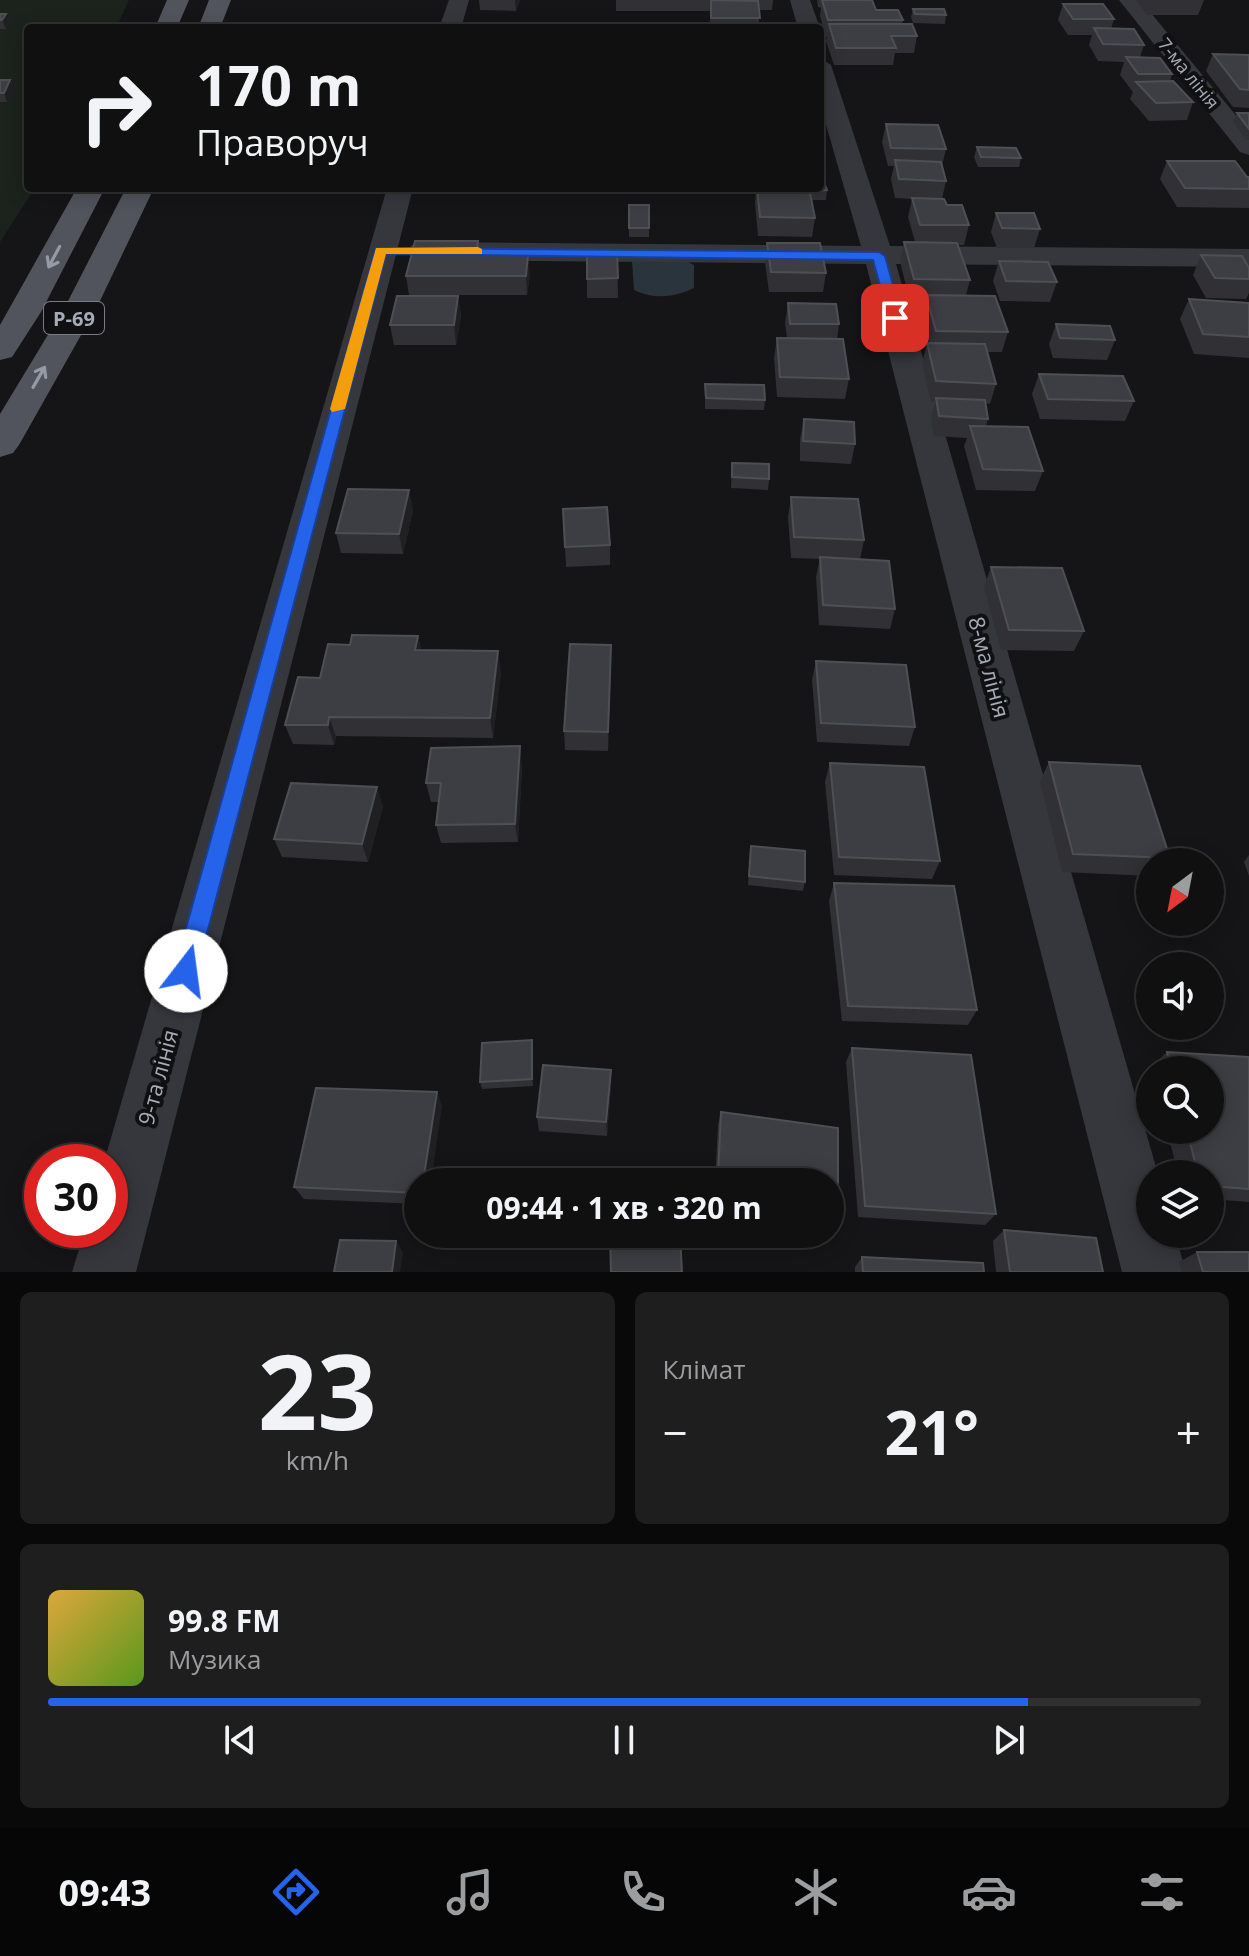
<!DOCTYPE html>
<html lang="uk">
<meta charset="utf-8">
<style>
:root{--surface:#101011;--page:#1e1e1f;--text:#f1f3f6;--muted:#9c9d9f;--line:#303031;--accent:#2563eb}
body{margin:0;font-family:"Open Sans",sans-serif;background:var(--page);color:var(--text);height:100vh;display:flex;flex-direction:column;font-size:30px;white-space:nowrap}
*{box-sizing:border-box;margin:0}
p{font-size:26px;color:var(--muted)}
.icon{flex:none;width:44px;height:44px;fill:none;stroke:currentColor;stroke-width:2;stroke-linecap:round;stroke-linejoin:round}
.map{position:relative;height:1272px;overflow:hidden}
.panel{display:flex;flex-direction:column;gap:20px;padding:20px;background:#090909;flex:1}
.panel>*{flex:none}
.banner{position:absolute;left:24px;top:24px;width:800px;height:168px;border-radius:8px;box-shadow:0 4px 20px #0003,0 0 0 2px var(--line);background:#101011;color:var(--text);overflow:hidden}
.needle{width:52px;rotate:212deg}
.fabs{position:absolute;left:1136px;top:848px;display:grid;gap:16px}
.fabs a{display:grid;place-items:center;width:88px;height:88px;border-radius:50%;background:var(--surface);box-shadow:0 4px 20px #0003,0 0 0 2px var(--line);font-size:40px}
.speed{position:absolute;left:24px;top:1144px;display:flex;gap:16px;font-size:40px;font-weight:700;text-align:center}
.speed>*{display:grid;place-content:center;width:104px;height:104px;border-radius:50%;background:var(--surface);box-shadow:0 4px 20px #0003,0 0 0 2px var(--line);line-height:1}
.speed .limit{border:12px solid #d22;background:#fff;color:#111}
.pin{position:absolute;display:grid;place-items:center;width:68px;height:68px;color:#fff;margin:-34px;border-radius:16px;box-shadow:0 4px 12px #0006}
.me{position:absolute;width:88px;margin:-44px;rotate:15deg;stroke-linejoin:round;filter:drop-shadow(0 0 6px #0008)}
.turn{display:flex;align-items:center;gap:28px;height:168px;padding:0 40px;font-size:36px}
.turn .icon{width:104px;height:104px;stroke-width:2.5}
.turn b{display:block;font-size:56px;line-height:68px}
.big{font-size:60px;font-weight:700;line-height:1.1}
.panel .tile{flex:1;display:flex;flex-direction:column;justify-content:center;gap:12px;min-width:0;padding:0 28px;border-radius:12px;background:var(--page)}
.panel .dial{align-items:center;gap:0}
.dial b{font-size:104px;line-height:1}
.song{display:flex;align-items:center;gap:24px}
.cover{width:96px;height:96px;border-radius:12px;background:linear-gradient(135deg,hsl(40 70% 55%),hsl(90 70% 35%))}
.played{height:8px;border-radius:4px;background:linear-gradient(90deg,var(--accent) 85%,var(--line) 85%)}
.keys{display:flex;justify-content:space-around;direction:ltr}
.heat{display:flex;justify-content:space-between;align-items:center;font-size:44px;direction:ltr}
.panel .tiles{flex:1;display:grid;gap:20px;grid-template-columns:1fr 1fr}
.tile:last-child{grid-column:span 2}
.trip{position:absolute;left:404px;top:1168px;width:440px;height:80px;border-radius:40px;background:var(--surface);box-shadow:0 4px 20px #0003,0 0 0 2px var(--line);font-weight:700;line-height:80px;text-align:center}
.menu{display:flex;height:128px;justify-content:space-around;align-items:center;background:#060607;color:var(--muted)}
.menu .icon{width:56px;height:56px}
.menu .selected{color:var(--accent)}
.menu b{font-size:36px;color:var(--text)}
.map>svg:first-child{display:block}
</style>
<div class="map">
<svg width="1249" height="1272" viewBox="0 0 1249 1272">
<rect width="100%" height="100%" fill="#151517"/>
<polygon fill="#1b231c" points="0,0 129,0 116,28 28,28 28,188 35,188 0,242"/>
<path fill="#2a343c" d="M632,261L688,262L694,265V288C676,297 653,300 634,290Z"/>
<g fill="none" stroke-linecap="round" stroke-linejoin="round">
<g fill="#36373d" fill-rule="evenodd">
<polygon points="449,0 469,0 461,28 439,28"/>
<polygon points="790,0 810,0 820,28 798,28"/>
<polygon points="1119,0 1140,0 1249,131 1249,155 1240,152"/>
<polygon points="820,58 831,65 890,246 1249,249 1249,267 896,264 1158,1174 1150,1174 1150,1234 1175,1234 1186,1272 1122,1272 866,264 422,260 412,257 407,251 412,245 422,242 861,246 820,104"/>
<polygon points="387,188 413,188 136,1272 72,1272 85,1230 110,1230 110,1162 104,1162"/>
</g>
<g fill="#51545c" fill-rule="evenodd">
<polygon points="167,0 189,0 177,28 155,28"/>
<polygon points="209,0 231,0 220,28 198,28"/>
<polygon points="77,188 105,188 41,312 12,357 0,360 0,325"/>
<polygon points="126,188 154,188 98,305 19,445 13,453 0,457 0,414 66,305"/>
</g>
</g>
<g fill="#313135">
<polygon points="479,0 520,0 516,11 480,10"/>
<polygon points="616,0 773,0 772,10 759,10 759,28 710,28 710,11 616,11"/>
<polygon points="817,0 872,0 876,10 903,20 902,24 917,36 914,53 895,53 893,65 834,65 826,41 827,37 826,37 820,16 821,8 818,7"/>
<polygon points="1136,0 1204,0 1198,15 1147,15"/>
<polygon points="1063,4 1114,19 1111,29 1144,45 1140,57 1172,74 1170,81 1193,102 1187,120 1149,121 1130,99 1133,92 1120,75 1124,62 1098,61 1089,45 1092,35 1068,35 1058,20"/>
<polygon points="913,9 946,15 945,24 913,23 911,17"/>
<polygon points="0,14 9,22 6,29 0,29"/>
<polygon points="1213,54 1249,55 1249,108 1233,107 1206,71"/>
<polygon points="0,80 10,80 14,89 7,102 0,102"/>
<polygon points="1237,113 1249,113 1249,140 1246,140 1233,122"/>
<polygon points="886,124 946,149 942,166 946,181 942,199 947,205 969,225 964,245 958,245 970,280 966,295 1008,332 1002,352 987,352 996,384 990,404 985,403 988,419 986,426 1043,471 1035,491 976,490 964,446 967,438 934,436 931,418 935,402 931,402 922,363 927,343 929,343 921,314 925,299 909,299 900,261 904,242 915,242 908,217 912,199 895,198 891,179 894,166 888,166 882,142"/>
<polygon points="977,147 1021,158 1019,167 978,167 974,157"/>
<polygon points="1167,161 1249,177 1249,208 1177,207 1160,179"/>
<polygon points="560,188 615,188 615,191 561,191"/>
<polygon points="756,188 820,188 827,190 826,200 812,200 815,218 812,237 758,236 755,203"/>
<rect x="629" y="205" width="20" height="32"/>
<polygon points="996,213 1040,229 1034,248 997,248 991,232"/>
<polygon points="767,243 826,273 823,292 769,292 765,262"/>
<polygon points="617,251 618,298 587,298 587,279"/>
<polygon points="480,255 530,274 527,295 409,295 406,276"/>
<polygon points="1201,255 1249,268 1249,293 1246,299 1206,298 1193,275"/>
<polygon points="999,261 1057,282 1050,302 1000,301 993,281"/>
<polygon points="458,296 461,316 456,345 394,345 390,325"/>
<polygon points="1189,299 1249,303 1249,358 1194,354 1180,319"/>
<polygon points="788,303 839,324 837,339 849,379 845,399 777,397 774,358 777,338 787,338 785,323"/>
<polygon points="1056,324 1115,340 1107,360 1053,358 1049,344"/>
<polygon points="1039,374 1134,401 1125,421 1040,419 1032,394"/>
<polygon points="705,384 765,400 764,410 705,409"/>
<polygon points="804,419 855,444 851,464 800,461 800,439"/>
<polygon points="732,463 769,479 768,490 731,488"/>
<polygon points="791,497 864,540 860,559 895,609 890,629 819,625 816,577 820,559 791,558 788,517"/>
<polygon points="563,509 610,545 610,565 566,567"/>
<polygon points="413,510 403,554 341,553 336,533"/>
<polygon points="991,567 1084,631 1074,651 1001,650 984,587"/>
<polygon points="418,636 421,650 501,671 493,738 336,736 334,745 293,744 285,725 320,678 350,645"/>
<polygon points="816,661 915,727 909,746 817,742 812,680"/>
<polygon points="611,664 608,751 565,750 564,731"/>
<polygon points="1049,762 1170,858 1167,862 1150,862 1150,876 1062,872 1040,781"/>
<polygon points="830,763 940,861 932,879 834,875 825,782"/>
<polygon points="522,766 518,842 441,843 436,825 439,802 431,802 426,783"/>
<polygon points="383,806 368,862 282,857 274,839"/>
<polygon points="751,846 805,882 803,891 748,885"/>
<polygon points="1249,855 1249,876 1244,862"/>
<polygon points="834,883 977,1010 968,1025 842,1021 829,901"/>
<polygon points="532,1040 533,1047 533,1086 482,1089 480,1082"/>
<polygon points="852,1048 996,1214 985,1225 858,1217 846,1062"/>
<polygon points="1167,1052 1249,1057 1249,1202 1210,1199 1210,1174 1178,1174 1167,1130 1210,1130 1210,1070 1152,1070 1152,1066"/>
<polygon points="611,1084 607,1136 539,1131 537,1117"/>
<polygon points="442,1106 418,1182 418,1204 304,1199 294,1187"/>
<polygon points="721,1112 838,1128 838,1192 831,1204 830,1203 830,1182 715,1182 718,1125"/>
<polygon points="1004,1230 1103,1272 996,1272 993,1241"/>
<polygon points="1197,1252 1249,1272 1182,1272 1179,1262"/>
<polygon points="862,1257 984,1272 855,1272 855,1267"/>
</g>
<g fill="#202023">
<polygon points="515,0 520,0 516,11"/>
<polygon points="6,14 9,22 6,29 2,20"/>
<polygon points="10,80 14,89 7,102 4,93"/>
<polygon points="528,255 530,274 527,295 526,276"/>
<polygon points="458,296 461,316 456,345 454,325"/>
<polygon points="409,490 413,510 403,554 399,534"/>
<polygon points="418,636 422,655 415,650"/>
<polygon points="611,645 611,664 608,751 608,732"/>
<polygon points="498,651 501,671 493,738 490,718"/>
<polygon points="329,717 336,736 334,745 328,725"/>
<polygon points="520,746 522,766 518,842 515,824"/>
<polygon points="377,787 383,806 368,862 362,844"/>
<polygon points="532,1040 533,1047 533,1086 532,1079"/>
<polygon points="611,1070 611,1084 607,1136 606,1122"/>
<polygon points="437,1092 442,1106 431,1182 423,1182"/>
<polygon points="396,1241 403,1252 400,1272 392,1272"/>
</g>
<g fill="#3d3e43" stroke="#4e4f55" stroke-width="2">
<polygon points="711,0 758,1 760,18 711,18"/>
<polygon points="822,0 872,0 876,10 898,10 903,20 828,20"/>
<polygon points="1063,4 1103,4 1114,19 1073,19"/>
<polygon points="913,9 944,9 946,15 915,14"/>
<polygon points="0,14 6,14 2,20 0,20"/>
<polygon points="829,24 912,24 917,36 891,36 896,48 836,48"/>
<polygon points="1094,28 1134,29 1144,45 1103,44"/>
<polygon points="1213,54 1249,55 1249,90 1240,89"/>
<polygon points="1126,57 1160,58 1172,74 1138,74"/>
<polygon points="0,80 10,80 4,93 0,93"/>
<polygon points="1173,81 1193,102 1156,103 1136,82"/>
<polygon points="1237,113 1249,113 1249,129"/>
<polygon points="886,124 938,125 946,149 891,148"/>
<polygon points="977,147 1016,148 1021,158 981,157"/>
<polygon points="895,160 941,162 946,181 899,179"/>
<polygon points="1167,161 1235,161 1247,177 1249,177 1249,189 1185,188"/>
<polygon points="820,180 823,180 827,190 810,191 809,188 820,188"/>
<polygon points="757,188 809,188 815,218 760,217"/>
<polygon points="912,198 944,199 947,205 962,205 969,225 920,225"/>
<rect x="629" y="205" width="20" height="23"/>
<polygon points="996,213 1034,213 1040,229 1002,228"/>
<polygon points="415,241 478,241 476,255 528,255 526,276 406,276"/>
<polygon points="904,242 957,243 970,280 914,279"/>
<polygon points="767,243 820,243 826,273 771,272"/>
<polygon points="587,251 617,251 618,278 587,279"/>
<polygon points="1201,255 1242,256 1249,268 1249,279 1215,278"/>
<polygon points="999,261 1048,262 1057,282 1006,281"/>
<polygon points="926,295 995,296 1008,332 936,331"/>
<polygon points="397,296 458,296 454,325 390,325"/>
<polygon points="1189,299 1249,303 1249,337 1203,334"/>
<polygon points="788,303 836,304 839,324 790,324"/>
<polygon points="1056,324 1110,326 1115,340 1060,338"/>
<polygon points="777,338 843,339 849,379 780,377"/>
<polygon points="927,343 985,344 996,384 936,381"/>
<polygon points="1039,374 1123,376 1134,401 1048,399"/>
<polygon points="705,384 764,385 765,400 706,398"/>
<polygon points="936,398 985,400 988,419 939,416"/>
<polygon points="804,419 854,422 855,444 803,441"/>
<polygon points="970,426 1028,427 1043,471 983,469"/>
<polygon points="732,463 769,464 769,479 732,477"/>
<polygon points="348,489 409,490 399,534 336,533"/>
<polygon points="791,497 858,499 864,540 794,537"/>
<polygon points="607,507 610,545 565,547 563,509"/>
<polygon points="820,557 889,561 895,609 823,605"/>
<polygon points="991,567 1062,568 1084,631 1009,630"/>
<polygon points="352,635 418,636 415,650 498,651 490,718 329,717 328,725 285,725 298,677 320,678 328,644 350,645"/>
<polygon points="570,644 611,645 608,732 564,731"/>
<polygon points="816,661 906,665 915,727 821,723"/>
<polygon points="520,746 515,824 436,825 441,783 426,783 431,748"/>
<polygon points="1049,762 1140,766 1170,858 1073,854"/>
<polygon points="830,763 924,767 940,861 839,857"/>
<polygon points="291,783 377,787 362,844 274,839"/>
<polygon points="751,846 805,851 805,882 749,876"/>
<polygon points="834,883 954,886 977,1010 848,1006"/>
<polygon points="532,1040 532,1079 480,1082 482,1043"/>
<polygon points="852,1048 971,1055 996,1214 865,1206"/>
<polygon points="1167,1052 1249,1057 1249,1189 1210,1186 1210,1174 1198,1174 1187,1130 1210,1130 1210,1070 1171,1070"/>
<polygon points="543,1065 611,1070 606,1122 537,1117"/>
<polygon points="316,1088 437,1092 423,1182 418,1182 418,1193 294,1187"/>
<polygon points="721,1112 838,1128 838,1192 830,1191 830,1182 767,1182 718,1175"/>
<polygon points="1004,1230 1096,1238 1103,1272 1010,1272"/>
<polygon points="610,1234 680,1234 682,1272 611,1272"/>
<polygon points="340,1240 396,1241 392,1272 334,1272"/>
<polygon points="1197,1252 1249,1252 1249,1272 1203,1272"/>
<polygon points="862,1257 983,1263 984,1272 863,1272"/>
</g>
<defs><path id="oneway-shaft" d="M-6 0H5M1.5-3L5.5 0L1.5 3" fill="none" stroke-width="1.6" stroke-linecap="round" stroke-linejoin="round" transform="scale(2)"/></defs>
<g stroke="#959aa6">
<use href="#oneway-shaft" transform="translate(54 257) rotate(118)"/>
<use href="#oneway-shaft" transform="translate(39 377) rotate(-60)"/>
</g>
<polygon fill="#2563eb" stroke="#184099" stroke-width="2" points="376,248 879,252 885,256 902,318 895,322 889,318 873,260 386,254 197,971 194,979 186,982 177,979 174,971"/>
<polygon fill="#f59e0b" points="478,247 482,249 482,254 386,254 345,409 332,412 330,409 376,248"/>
<g text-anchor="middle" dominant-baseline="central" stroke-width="8" stroke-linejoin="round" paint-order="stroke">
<g font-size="18" fill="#a6abb8" stroke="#101012">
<text transform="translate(1189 73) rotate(51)">7-ма лінія</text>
</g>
<rect fill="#101012" stroke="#797c86" stroke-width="2" x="44" y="302" width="60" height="32" rx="6"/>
<g font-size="20" font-weight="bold" fill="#a6abb8">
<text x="74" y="318">Р-69</text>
</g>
<g font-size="22" fill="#a6abb8" stroke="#101012">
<text transform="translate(990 667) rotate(75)">8-ма лінія</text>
<text transform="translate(157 1077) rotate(-75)">9-та лінія</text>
</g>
</g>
</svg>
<div class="fabs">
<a><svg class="needle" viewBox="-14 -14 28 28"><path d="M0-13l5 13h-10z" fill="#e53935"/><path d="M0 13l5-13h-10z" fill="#9c9d9f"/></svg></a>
<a><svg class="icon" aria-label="sound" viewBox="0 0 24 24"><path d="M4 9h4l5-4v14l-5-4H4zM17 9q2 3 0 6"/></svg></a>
<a><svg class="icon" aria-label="search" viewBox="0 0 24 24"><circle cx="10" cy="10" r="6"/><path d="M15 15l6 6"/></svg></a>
<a><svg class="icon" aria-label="layers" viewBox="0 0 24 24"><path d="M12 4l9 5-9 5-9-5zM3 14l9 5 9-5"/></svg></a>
</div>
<div class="speed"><div class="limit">30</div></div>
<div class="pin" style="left:895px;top:318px;background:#d93025"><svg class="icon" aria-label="arrive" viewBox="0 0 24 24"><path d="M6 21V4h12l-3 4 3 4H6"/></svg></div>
<svg class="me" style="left:186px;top:971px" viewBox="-20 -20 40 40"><circle r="19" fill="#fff"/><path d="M0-13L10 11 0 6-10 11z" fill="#2563eb"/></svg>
<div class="trip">09:44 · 1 хв · 320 m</div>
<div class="banner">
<div class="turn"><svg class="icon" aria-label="right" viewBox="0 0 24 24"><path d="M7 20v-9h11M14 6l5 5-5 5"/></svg><div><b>170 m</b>Праворуч</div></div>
</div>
</div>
<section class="panel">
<div class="tiles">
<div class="tile dial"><b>23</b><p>km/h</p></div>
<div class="tile"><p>Клімат</p>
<div class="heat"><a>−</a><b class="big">21°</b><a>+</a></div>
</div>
<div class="tile">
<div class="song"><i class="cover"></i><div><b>99.8 FM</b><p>Музика</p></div></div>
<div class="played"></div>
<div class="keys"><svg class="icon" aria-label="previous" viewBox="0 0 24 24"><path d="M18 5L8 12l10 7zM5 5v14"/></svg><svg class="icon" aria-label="pause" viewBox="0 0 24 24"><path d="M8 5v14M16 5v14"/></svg><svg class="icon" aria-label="next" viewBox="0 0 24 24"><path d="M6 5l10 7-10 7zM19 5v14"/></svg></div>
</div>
</div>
</section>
<nav class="menu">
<b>09:43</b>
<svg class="icon selected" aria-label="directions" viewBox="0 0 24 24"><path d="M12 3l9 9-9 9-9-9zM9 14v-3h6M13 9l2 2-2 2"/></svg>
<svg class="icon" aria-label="music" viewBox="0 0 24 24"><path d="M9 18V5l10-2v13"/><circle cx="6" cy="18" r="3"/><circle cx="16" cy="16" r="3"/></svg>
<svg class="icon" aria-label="phone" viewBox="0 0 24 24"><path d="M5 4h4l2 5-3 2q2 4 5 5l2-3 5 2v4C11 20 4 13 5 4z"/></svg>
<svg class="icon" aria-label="climate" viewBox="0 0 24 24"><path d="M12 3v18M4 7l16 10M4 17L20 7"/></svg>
<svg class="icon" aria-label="car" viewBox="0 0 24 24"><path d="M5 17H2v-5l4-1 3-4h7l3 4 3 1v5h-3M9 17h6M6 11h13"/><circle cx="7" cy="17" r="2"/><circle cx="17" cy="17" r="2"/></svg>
<svg class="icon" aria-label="filters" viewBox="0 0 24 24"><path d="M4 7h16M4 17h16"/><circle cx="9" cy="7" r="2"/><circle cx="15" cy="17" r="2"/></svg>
</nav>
